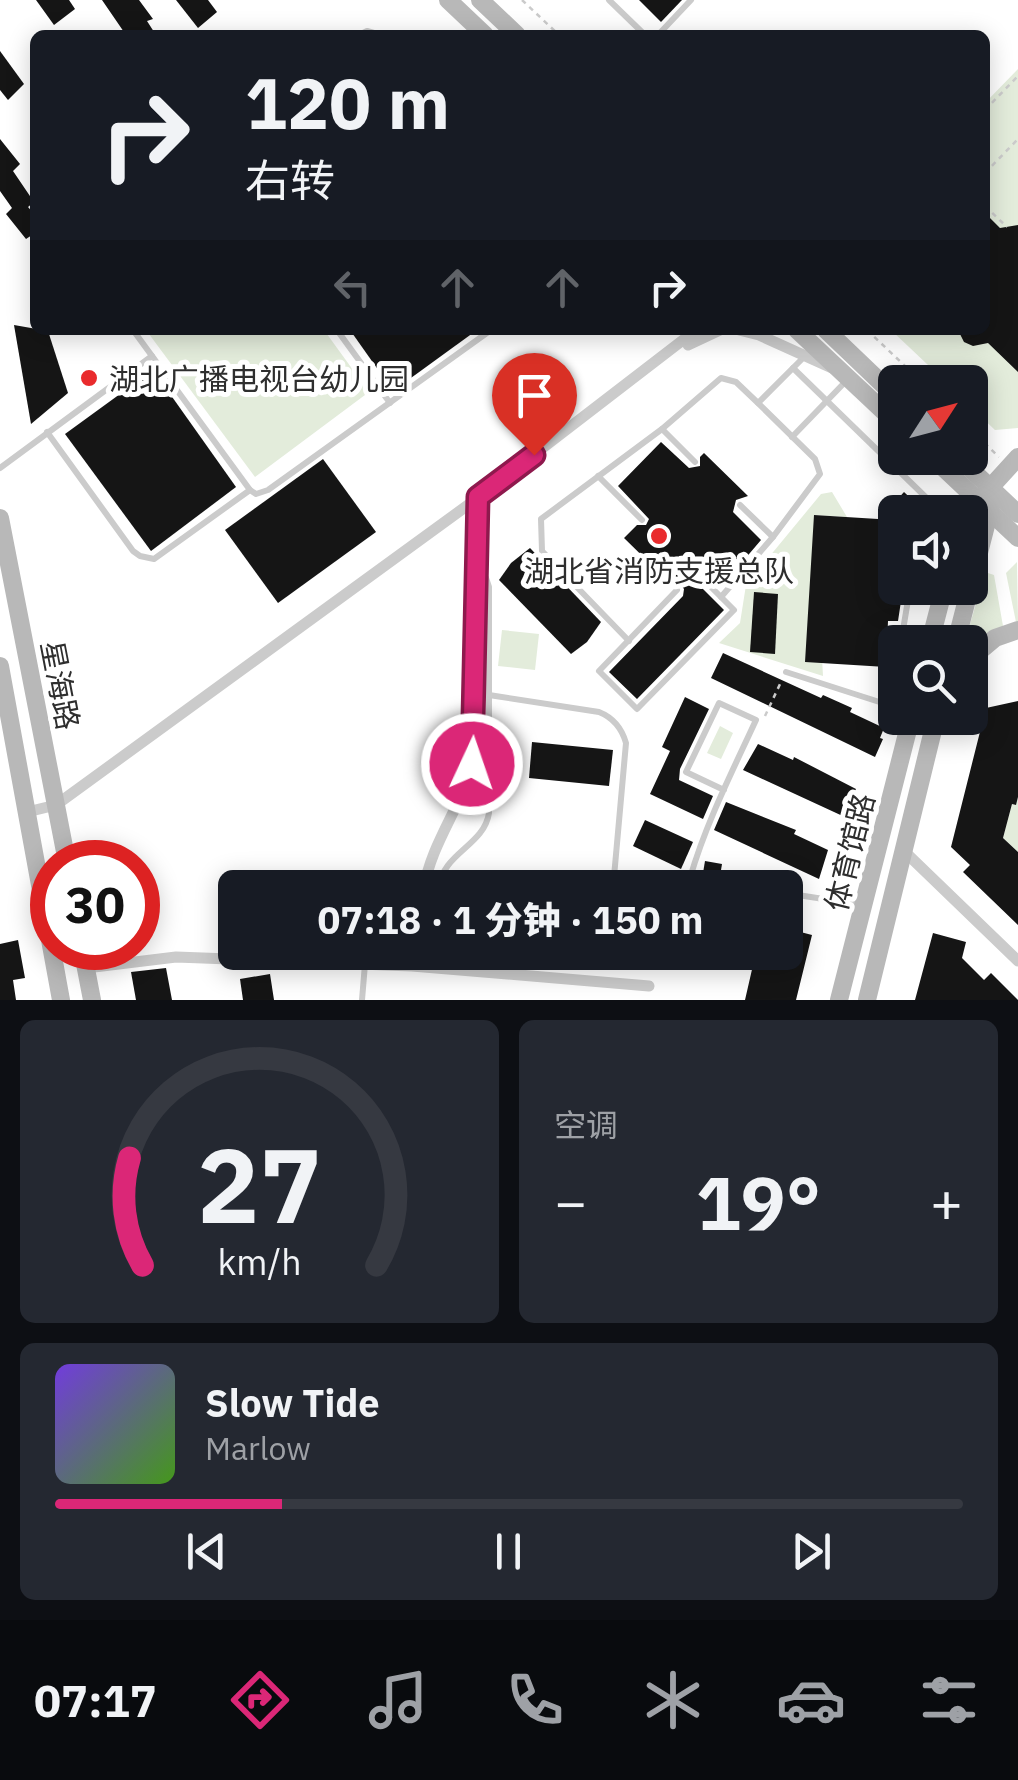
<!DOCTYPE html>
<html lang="zh">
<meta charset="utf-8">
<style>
:root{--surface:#171b24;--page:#242831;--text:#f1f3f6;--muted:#9ea1a6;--line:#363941;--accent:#db2777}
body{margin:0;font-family:"IBM Plex Sans","Noto Sans SC",sans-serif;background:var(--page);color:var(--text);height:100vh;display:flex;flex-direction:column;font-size:38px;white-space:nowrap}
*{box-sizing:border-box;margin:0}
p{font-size:32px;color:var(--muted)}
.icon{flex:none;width:55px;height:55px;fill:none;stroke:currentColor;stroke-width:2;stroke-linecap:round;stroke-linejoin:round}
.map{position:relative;height:1000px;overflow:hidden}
.side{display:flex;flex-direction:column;gap:20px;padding:20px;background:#0d0f14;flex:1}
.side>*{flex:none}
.top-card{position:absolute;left:30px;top:30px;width:960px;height:305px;border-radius:15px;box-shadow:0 5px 25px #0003;background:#171b24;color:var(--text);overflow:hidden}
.needle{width:65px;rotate:54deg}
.controls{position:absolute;left:878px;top:365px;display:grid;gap:20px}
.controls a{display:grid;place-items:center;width:110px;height:110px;border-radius:15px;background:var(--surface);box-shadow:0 5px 25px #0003;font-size:50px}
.speed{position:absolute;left:30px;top:840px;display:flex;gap:20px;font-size:50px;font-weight:700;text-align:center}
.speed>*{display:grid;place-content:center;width:130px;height:130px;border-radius:50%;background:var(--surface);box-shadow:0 5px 25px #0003;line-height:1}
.speed .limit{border:15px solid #d22;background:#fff;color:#111}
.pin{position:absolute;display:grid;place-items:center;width:85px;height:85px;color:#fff;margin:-102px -42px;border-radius:50% 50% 50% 0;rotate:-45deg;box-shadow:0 0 10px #0007}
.pin .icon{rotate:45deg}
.me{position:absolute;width:110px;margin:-55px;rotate:3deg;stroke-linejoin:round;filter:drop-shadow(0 0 8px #0008)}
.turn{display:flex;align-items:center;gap:35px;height:210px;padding:0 50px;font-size:45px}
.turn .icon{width:130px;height:130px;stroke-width:2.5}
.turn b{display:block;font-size:70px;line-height:85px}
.lanes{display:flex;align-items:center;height:95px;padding:0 50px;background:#0003;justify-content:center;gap:50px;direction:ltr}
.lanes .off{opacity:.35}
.big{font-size:75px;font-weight:800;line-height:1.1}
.side .card{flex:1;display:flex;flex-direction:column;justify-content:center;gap:15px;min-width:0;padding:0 35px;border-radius:15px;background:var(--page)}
.side .dial{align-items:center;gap:0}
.dial svg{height:260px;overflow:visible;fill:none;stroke:var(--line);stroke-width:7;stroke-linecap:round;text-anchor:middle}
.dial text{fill:var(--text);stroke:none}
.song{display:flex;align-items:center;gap:30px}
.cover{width:120px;height:120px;border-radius:15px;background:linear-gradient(135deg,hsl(260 70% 55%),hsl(100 70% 35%))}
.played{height:10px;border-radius:5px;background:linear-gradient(90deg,var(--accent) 25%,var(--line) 25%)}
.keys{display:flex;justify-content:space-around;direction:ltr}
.heat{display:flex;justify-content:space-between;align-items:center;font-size:55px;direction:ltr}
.side .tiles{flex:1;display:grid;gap:20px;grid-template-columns:1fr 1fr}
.card:last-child{grid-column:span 2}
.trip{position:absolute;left:218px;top:870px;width:585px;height:100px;border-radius:15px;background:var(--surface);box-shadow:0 5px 25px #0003;font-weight:800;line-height:100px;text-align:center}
.tabs{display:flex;height:160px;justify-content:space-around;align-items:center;background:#090b0e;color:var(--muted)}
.tabs .icon{width:70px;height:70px}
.tabs .current{color:var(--accent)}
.tabs b{font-size:45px;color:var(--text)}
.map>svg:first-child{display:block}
</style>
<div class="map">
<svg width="1018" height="1000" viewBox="0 0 1018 1000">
<rect width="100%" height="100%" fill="#fff"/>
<g fill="#e3ecdb">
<polygon points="1018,69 1018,428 995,430 970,406 970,382 946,382 891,330 985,330 985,103"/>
<polygon points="146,330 324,330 369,392 255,477"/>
<polygon points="832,492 847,517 814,515 823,676 719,643 740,623 746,585 821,494"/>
<polygon points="1017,562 1018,622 1016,622 1006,573"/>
<polygon points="985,572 994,575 1003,626 970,647 970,642 965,642"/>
<polygon points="502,630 539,634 535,670 498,666"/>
<polygon points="720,726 733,733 721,759 707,753"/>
<polygon points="1018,797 1018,852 1003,838 1012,804 1016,805"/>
</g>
<g fill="#151515">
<polygon points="36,0 69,0 75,9 54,25"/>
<polygon points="102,0 139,0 153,19 147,21 156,35 126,35"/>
<polygon points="176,0 208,0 217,12 198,28"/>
<polygon points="639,0 682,0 661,22"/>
<polygon points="0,51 24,84 8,100 0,90"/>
<polygon points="0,139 20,164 13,171 34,202 28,207 35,215 35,233 26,239 6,214 12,208 0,191"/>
<polygon points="985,213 1000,228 1018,225 1018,372 988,343 973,346 964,342 958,330 985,330"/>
<polygon points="14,325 48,331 68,393 31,424"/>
<polygon points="350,330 477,330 393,391"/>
<polygon points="153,370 236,487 151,551 65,434"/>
<polygon points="661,442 689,468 700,466 700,457 704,453 748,496 736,500 733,512 761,540 721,587 688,555 679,556 679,565 724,610 637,699 609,672 683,596 684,589 680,584 672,585 624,538 637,525 646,525 649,519 618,486"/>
<polygon points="323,459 376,532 278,603 225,530"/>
<polygon points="904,492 925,512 906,512 895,502"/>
<polygon points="814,515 894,520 892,565 895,565 895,588 903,588 898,621 888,621 886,667 805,662"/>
<polygon points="530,548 601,622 587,642 571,654 499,580 511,563"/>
<polygon points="754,592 778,594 775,654 750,652"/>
<polygon points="723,653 821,698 823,695 852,708 850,712 884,728 880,738 883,739 875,757 711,678"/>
<polygon points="685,697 709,709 680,769 679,780 713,796 703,819 650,794 670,751 662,747"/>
<polygon points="1018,701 1018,797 1016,805 1012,804 1003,838 1018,852 1018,925 963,872 970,865 951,847 986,708"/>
<polygon points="532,742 613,750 609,786 529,778"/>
<polygon points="758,744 793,760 794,757 856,789 851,799 855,801 847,818 743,770"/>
<polygon points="726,802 796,830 794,834 828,850 819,879 714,830"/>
<polygon points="645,820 693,842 681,869 633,846"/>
<polygon points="705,861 722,864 720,876 703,873"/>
<polygon points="456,870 546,879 545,888 454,888"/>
<polygon points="785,928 812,935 796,1000 745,1000 756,952 785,952"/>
<polygon points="933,933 966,942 962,958 984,980 991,973 1018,1000 915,1000"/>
<polygon points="18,940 25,978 13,980 16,1000 0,1000 0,944"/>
<polygon points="166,968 172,1000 136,1000 131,972"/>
<polygon points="270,974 274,1000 243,1000 240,979"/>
</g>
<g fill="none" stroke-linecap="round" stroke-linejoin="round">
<g stroke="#cbcbcb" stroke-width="2.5" stroke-dasharray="5 5" stroke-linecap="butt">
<polyline points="522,0 559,35"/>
<polyline points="985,110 1018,76"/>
<polyline points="985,173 1018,139"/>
<polyline points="985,206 1007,227"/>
<polyline points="867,330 922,382"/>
<polyline points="970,429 999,457"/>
<polyline points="765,716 781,682"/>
</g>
<g stroke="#cbcbcb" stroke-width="6">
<polyline points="609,0 645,35"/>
<polyline points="359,35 367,31 381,35"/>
<polyline points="658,35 691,0"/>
<polyline points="133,330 250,490"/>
<polyline points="337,330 390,403"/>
<polyline points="793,368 941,512"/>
<polyline points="758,403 805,356"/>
<polyline points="662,429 695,462"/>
<polyline points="47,432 133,551 140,556 154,559 250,490 256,494 268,490 491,330"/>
<polyline points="792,437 848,379"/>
<polyline points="0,468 152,356"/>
<polyline points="598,476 642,520"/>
<polyline points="740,505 773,537"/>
<polyline points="677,590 599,671 637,709 734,610 684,560"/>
<polyline points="629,641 542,551 541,519 662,429 721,378 736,382 758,403 815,459 820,474 773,537 721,597"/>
<polyline points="901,642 910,588"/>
<polyline points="786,672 895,707"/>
<path d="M489,695L599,712C614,718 622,729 626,743L613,888"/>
<path d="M724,790L686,772L719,703L756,720C732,772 706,823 690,878L750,888"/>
<path d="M439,888C442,853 484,846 489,813V587L486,578L477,570"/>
<polyline points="785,893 862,905"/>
<polyline points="362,1000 365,964"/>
</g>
<g stroke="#cbcbcb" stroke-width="11">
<polyline points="739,330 759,335 832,368"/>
<polyline points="688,345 720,330"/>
<polyline points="27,812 56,805 479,497 696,330"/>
<polyline points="903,850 1018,961"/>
<path d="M424,888C431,844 461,807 473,764L479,497"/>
<polyline points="86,968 176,957 412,966 649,986"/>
</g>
<g stroke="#b8b8b8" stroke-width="18">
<polyline points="448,0 485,35"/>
<polyline points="480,0 517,35"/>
<polyline points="797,330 895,422"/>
<polyline points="826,330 895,396"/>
<polyline points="933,458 1018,538"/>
<polyline points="959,458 1018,514"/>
<polyline points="968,512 1018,457"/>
<polyline points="0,518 67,862"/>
<polyline points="930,642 944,588"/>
<polyline points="956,642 990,510 990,487"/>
<polyline points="970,659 995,638 1018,630"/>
<polyline points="0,666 61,1000"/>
<polyline points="82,948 92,1000"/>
<polyline points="839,1000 911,718"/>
<polyline points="867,1000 936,718"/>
</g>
</g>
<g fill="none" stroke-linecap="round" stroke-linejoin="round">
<defs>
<polyline id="route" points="472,764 478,497 534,455"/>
</defs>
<use href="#route" stroke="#8e194d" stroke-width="25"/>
<use href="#route" stroke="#db2777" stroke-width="18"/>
</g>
<g fill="#e92b2d" stroke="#fff" stroke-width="4">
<circle cx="89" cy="378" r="10"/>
<circle cx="659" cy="536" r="10"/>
</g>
<g text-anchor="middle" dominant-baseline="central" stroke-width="10" stroke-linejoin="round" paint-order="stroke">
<g font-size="30" fill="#2e2e2e" stroke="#fff" text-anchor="start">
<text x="109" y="378">湖北广播电视台幼儿园</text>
<text x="659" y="570" text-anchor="middle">湖北省消防支援总队</text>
</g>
<g font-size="30" fill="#2e2e2e" stroke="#fff">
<text transform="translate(61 685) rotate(79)">星海路</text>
<text transform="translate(849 852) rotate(-76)">体育馆路</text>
</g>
</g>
</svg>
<div class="controls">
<a><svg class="needle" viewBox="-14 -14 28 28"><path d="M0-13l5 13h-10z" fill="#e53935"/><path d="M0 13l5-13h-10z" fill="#9ea1a6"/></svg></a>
<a><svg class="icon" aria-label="sound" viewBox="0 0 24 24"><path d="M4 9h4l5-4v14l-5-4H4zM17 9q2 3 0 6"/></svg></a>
<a><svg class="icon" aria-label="search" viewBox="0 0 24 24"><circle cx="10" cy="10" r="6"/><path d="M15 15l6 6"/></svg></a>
</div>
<div class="speed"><div class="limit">30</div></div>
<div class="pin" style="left:534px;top:455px;background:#d93025"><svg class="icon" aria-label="arrive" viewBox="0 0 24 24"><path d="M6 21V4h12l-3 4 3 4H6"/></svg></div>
<svg class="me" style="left:472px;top:764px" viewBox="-20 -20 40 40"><circle r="17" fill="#db2777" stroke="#fff" stroke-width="3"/><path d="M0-11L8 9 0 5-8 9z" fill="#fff"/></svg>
<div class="trip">07:18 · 1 分钟 · 150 m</div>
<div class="top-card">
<div class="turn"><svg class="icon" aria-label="right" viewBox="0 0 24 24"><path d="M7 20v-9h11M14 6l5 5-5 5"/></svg><div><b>120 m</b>右转</div></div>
<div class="lanes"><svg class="icon off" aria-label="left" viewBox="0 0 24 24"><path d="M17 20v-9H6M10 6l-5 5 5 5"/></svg><svg class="icon off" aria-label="ahead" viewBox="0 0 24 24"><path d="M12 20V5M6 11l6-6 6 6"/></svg><svg class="icon off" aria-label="ahead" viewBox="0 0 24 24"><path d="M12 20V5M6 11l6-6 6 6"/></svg><svg class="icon" aria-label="right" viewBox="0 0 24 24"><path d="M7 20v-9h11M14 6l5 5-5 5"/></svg></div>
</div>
</div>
<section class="side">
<div class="tiles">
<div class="card dial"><svg viewBox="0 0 100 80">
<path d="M14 69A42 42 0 1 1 86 69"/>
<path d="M14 69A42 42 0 0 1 10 36" stroke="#db2777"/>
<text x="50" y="56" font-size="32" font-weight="700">27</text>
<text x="50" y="72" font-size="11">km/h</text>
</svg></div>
<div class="card"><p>空调</p>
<div class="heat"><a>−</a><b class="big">19°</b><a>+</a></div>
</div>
<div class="card">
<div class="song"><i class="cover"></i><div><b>Slow Tide</b><p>Marlow</p></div></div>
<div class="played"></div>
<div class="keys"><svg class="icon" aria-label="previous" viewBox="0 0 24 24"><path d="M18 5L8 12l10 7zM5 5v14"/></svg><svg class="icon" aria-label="pause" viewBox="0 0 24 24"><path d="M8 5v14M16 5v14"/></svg><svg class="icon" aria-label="next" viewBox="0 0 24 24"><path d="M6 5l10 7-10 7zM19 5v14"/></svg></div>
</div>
</div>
</section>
<nav class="tabs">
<b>07:17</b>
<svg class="icon current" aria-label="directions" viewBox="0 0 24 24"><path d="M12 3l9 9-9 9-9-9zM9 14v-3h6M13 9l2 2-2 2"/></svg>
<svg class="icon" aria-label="music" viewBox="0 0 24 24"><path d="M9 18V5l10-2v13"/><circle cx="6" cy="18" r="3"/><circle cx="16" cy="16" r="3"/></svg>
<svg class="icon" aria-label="phone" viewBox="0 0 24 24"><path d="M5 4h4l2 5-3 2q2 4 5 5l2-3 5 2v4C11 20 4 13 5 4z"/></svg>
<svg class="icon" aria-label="climate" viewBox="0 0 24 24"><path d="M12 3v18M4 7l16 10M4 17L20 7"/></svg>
<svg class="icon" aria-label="car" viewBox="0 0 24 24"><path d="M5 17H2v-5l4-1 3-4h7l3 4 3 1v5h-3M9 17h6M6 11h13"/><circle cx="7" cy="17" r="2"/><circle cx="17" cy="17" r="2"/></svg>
<svg class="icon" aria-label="filters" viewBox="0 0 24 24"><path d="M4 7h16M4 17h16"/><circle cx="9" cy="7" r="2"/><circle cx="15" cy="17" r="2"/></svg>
</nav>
